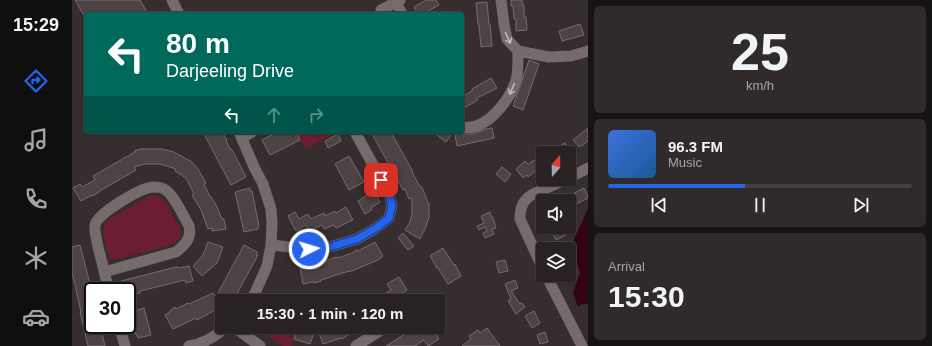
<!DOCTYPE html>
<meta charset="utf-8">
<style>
:root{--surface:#282223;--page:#302a2b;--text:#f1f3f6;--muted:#a5a4a6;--line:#443f41;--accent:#2563eb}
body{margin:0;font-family:Helvetica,sans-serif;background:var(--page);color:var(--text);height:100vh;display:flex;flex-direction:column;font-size:15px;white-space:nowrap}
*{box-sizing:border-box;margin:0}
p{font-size:13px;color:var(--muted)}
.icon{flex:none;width:22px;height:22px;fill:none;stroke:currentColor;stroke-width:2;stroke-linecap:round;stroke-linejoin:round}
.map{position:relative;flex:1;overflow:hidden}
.side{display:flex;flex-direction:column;gap:6px;padding:6px;background:#161313;width:344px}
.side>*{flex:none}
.banner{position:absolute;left:12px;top:12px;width:380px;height:122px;border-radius:4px;box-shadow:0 1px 3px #0004,0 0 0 1px var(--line);background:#00695c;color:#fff;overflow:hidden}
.needle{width:26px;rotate:20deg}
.controls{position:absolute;left:464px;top:146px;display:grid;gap:8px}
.controls a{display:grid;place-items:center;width:40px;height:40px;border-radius:4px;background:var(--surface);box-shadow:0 1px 3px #0004,0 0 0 1px var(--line);font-size:20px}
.speed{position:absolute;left:12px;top:282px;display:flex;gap:8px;font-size:20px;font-weight:700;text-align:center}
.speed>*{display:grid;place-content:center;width:52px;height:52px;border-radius:50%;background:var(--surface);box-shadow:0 1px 3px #0004,0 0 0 1px var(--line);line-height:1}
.speed .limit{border:2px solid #111;border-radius:6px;background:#fff;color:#111}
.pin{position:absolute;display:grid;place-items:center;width:34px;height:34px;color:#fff;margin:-17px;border-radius:8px;box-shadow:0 2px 6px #0006}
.me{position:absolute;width:44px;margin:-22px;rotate:85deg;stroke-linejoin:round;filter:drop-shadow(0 0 3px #0008)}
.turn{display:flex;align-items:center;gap:14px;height:84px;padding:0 16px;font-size:18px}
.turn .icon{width:52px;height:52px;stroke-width:2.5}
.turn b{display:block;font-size:28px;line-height:34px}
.lanes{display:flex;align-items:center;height:38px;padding:0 16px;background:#0003;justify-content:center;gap:20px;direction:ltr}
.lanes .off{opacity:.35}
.big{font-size:30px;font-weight:600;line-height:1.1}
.side .card{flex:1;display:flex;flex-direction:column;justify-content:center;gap:6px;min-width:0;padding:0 14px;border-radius:6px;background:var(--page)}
.side .dial{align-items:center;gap:0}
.dial b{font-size:52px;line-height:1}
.song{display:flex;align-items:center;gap:12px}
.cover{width:48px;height:48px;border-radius:6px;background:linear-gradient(135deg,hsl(220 70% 55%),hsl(210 70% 35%))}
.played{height:4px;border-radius:2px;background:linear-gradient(90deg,var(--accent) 45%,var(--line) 45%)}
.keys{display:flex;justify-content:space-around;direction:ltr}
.trip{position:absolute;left:143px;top:294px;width:230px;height:40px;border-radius:4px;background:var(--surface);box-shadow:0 1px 3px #0004,0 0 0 1px var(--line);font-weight:600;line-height:40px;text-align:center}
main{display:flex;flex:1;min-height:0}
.tab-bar{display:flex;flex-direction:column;width:72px;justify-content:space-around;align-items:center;background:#100e0e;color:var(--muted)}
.tab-bar .icon{width:28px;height:28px}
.tab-bar .on{color:var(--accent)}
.tab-bar b{font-size:18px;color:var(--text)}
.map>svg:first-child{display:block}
</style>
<main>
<nav class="tab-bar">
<b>15:29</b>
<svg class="icon on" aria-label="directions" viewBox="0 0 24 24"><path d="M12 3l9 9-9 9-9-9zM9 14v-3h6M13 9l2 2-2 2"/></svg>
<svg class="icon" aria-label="music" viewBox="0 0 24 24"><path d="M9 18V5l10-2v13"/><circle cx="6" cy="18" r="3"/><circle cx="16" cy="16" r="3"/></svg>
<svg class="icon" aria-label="phone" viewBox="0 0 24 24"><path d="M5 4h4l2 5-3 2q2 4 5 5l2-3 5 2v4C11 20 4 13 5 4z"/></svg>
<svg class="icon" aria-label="climate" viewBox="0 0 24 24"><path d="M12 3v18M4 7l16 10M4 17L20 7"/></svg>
<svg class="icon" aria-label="car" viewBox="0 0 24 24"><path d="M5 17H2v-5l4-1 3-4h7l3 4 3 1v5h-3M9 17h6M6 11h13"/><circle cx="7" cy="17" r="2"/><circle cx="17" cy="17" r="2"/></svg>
</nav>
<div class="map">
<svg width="516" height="346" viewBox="0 0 516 346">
<rect width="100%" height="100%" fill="#362d2f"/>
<g fill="#6d1d32">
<polygon points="224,132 264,132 234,149"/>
<path d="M81,195C95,196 98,210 103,220C104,221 106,223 107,225C111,234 108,241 99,245L42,260L39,259L37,257C34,244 26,230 37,219L76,197Z"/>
<polygon points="182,327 225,327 219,346 211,346"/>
</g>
<polygon fill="#320310" points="516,209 516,304 510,304 506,307 501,293 508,272 499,246"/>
<g fill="#4d4345" stroke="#766c6d">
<polygon points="3,0 68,0 76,14 11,14"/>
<polygon points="354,0 364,0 367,5 351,14 346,14 342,7"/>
<polygon points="439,0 450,0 450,5 452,5 452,17 454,17 455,30 444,31 444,19 442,19 441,6 439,6"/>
<polygon points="415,2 417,24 418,24 420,46 409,47 407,25 406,25 404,3"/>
<polygon points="508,24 512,35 490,41 487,31"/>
<polygon points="457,60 467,64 451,110 441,106"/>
<polygon points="419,78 425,88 405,98 406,100 390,109 390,97 400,91 400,89"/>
<polygon points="420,128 422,138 385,146 383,135 390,134 401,134 414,129"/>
<polygon points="516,128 516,141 510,146 509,145 507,147 501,140"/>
<polygon points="131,132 150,132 155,140 154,141 159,150 160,150 174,177 159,185"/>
<polygon points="205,132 224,132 228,140 198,155 190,140"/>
<polygon points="299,132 319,132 341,172 340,172 348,187 350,187 356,203 357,203 357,217 353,229 348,239 333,230 338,222 340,214 340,198 337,199 333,189 331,190"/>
<polygon points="361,132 381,132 374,142"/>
<polygon points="266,134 269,141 256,148 253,141"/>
<polygon points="493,143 499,153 475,153"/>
<polygon points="68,149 90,149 102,152 120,162 126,169 134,183 132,184 138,197 139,197 144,205 150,219 152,219 154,229 140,231 141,228 136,229 129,210 120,195 122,194 115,180 110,175 103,171 104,169 88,164 73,164 62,167 64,170 26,192 26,193 20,196 20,195 9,201 1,188 8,184 10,187 23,180 21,176 63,152 62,151"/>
<polygon points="471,155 471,164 456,177 455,175 451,178 444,169 453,161 456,164"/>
<polygon points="277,156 292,182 277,190 263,164"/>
<polygon points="430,167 439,174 433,182 424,174"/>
<polygon points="178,188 178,191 180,191 187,226 186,226 186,229 172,232 163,192"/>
<polygon points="300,188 308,202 299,208 300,210 293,214 286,201 295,195 294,192"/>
<polygon points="512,188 516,196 516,198 497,208 497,196"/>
<polygon points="274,207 281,220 264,228 262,225 252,229 250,225 237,231 234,225 224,231 216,216 223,212 227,219 236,214 239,219 252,213 253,216 263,211 264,213"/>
<polygon points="418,212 420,218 421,218 424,228 420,229 422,234 413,238 411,233 415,231 413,227 407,230 405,226 412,223 409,216"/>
<polygon points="477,227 489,227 494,235 484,240"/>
<polygon points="331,233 342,246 336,250 326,238"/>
<polygon points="136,242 151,247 145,263 130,276 121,266 131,255"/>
<polygon points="303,242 311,256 306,260 287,268 277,272 277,271 249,280 249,281 242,283 241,282 231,284 228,268 231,267 230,266 249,264 249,263 263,257 263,258 267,257 267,258 274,255 278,254 285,250 286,251"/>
<polygon points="8,245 19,288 21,294 21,325 28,325 33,346 16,346 8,312 9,312 0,272 0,247"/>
<polygon points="172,245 185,252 184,255 186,255 162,299 161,298 159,300 146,293"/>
<polygon points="371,248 382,265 383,264 389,276 376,284 366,268 365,268 358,256"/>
<polygon points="433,260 436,271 427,273 424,262"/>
<polygon points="117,266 121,281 114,283 113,280 68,291 68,293 55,296 55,291 48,291 46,283 49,282 49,281 104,267 106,267 107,268"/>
<polygon points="327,277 335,290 318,301 302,301 319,290 315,284"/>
<polygon points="443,280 446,288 439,291 448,304 450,303 453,307 444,314 436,301 439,299 433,284"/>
<polygon points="141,293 149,307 125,320 124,318 101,329 93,315 98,312 98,311 103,307 104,309 116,303 117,304"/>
<polygon points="72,308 79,335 66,338 65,335 64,335 58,315 59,314 59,312"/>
<polygon points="462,311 468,323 460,328 453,316"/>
<polygon points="226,327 235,327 243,330 238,344 222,339"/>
<polygon points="255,327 288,327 270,339 269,338 251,344 246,330"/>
<polygon points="357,327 360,327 367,339 356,346 352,340 343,346 314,346 341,329 344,335"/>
<polygon points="415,328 428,346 390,346 399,339 397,336 406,330 408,333"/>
<polygon points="473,332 476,342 468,344 465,335"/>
</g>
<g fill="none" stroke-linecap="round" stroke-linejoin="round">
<g stroke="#756b6c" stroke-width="11">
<polyline points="100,0 107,14"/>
<polyline points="323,0 330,14"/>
<polyline points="429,0 432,24 435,39 446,51 477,57 499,56 516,51"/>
<polyline points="309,10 328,0"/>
<path d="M390,127C415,132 440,98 445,76C446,68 446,59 446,51"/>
<polyline points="167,132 183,169 191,184 199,209 200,223 199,245 195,266 183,293 178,301"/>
<polyline points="170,138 180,132"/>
<polyline points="497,178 516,168"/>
<polyline points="199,245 237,249 254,248 285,239 304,228 317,218 320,205 316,192 283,132"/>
<path d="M471,269L448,219C448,207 451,200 461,194L495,179"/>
<path d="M32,272L104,252C113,245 120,238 117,226C112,217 101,193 92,189C89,187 84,187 80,187C67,189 26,213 23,225C22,232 25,240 26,247C30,261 33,276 37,291"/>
<polyline points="474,275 510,346"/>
<polyline points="47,325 53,346"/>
<polyline points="162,327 188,346"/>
<path d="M117,346C130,344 144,336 154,327"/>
<polyline points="284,346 314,327"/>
</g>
</g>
<defs><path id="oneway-shaft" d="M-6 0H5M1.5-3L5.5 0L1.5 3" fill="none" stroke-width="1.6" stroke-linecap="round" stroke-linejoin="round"/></defs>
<g stroke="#c2babb">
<use href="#oneway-shaft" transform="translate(436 38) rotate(65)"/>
<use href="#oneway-shaft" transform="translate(440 89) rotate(114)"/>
</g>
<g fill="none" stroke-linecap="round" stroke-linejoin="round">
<defs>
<polyline id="route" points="237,249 254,248 285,239 304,228 317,218 320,205 316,192 309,180"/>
</defs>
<use href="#route" stroke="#184099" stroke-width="10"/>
<use href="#route" stroke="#2563eb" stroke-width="7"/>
</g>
</svg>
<div class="controls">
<a><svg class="needle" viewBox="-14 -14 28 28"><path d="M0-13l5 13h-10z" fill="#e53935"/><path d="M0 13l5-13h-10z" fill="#a5a4a6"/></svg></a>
<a><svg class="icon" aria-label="sound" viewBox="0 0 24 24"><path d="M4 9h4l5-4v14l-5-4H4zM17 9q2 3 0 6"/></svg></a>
<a><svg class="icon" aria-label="layers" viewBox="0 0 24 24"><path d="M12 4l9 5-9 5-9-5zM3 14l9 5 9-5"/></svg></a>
</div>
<div class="speed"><div class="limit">30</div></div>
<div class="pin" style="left:309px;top:180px;background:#d93025"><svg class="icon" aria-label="arrive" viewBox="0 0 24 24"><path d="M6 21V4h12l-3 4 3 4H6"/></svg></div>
<svg class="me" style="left:237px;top:249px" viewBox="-20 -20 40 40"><circle r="17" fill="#2563eb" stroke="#fff" stroke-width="3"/><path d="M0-11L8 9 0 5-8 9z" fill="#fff"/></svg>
<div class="trip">15:30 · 1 min · 120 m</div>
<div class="banner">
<div class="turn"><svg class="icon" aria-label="left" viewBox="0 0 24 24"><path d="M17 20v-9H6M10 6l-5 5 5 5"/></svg><div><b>80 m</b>Darjeeling Drive</div></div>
<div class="lanes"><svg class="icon" aria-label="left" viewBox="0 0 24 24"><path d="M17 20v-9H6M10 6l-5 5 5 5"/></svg><svg class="icon off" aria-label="ahead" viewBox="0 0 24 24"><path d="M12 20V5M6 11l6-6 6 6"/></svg><svg class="icon off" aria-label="right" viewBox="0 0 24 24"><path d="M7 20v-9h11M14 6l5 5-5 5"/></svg></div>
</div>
</div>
<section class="side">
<div class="card dial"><b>25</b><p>km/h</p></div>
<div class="card">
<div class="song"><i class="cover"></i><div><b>96.3 FM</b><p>Music</p></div></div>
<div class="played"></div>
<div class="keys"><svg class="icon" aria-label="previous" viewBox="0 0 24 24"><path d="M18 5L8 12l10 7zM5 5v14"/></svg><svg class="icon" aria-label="pause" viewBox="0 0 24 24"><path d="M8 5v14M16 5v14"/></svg><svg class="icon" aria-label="next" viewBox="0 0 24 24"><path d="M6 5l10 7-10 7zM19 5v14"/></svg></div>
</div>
<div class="card"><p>Arrival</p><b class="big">15:30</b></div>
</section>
</main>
